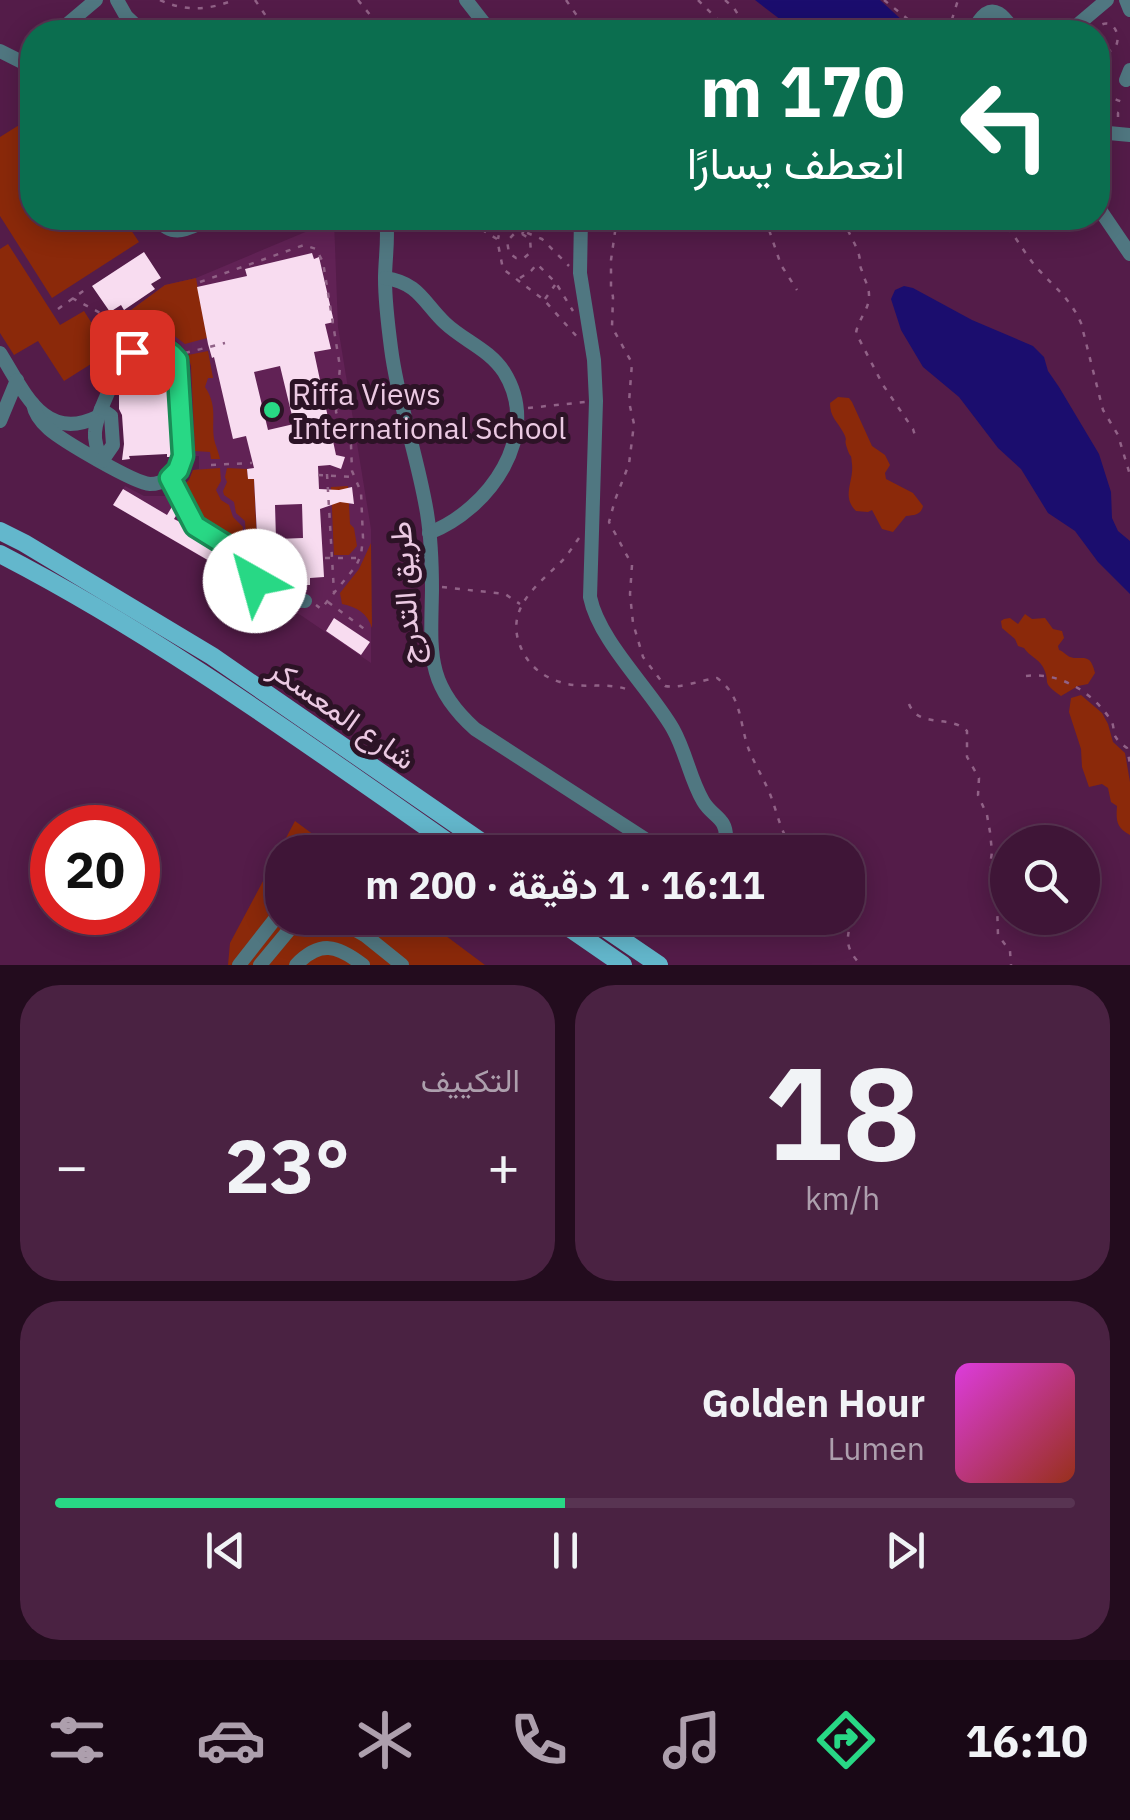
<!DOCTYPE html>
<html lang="ar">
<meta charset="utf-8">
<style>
:root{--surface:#3f1537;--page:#4a2242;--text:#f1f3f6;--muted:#ad9fad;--line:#583452;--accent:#28d885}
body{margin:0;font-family:"IBM Plex Sans",Vazirmatn,sans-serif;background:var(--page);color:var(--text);direction:rtl;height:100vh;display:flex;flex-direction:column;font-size:38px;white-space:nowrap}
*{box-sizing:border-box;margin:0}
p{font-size:32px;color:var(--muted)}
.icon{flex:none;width:55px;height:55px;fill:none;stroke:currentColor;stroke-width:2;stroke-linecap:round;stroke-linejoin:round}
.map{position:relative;height:965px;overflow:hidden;direction:ltr}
.panel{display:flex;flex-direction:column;gap:20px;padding:20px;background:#230c1e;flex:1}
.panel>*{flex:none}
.top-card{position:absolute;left:20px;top:20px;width:1090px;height:210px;border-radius:40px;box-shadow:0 5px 25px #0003,0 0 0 2px var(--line);direction:rtl;background:#0b6e4f;color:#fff;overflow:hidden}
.buttons{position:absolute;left:990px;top:825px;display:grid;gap:20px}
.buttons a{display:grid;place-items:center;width:110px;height:110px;border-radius:50%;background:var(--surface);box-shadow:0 5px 25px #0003,0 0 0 2px var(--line);font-size:50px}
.speed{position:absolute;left:30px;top:805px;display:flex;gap:20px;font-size:50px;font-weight:700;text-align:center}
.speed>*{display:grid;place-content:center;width:130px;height:130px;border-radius:50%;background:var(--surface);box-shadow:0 5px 25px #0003,0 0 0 2px var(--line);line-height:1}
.speed .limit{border:15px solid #d22;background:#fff;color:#111}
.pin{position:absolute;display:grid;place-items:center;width:85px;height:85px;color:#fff;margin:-42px;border-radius:20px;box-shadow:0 5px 15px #0006}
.me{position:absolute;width:110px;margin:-55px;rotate:322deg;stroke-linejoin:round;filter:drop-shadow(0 0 8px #0008)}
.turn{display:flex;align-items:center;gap:35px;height:210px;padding:0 40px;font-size:45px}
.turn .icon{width:130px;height:130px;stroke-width:2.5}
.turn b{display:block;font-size:70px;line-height:85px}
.big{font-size:75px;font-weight:700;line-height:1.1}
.panel .tile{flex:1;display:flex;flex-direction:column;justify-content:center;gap:15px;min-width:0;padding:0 35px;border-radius:40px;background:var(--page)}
.panel .dial{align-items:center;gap:0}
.dial b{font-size:130px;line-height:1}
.song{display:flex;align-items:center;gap:30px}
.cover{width:120px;height:120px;border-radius:15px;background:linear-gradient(135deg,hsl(300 70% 55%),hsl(10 70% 35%))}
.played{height:10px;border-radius:5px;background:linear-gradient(90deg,var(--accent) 50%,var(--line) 50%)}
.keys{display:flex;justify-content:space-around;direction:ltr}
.heat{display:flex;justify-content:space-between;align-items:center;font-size:55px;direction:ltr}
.panel .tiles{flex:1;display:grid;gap:20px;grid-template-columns:1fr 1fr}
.tile:last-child{grid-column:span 2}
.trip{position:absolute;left:265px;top:835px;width:600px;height:100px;border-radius:40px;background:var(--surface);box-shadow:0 5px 25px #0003,0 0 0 2px var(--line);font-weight:700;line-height:100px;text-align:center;direction:rtl}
.tab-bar{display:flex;height:160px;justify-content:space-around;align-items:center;background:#190816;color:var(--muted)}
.tab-bar .icon{width:70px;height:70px}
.tab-bar .current{color:var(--accent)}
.tab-bar b{font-size:45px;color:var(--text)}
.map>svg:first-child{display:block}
</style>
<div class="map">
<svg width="1130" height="965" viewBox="0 0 1130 965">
<rect width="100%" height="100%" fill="#541c49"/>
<polygon fill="#612255" points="334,220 338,327 371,529 371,663 302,616 113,505 125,486 144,496 166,496 181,488 189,480 193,470 199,469 199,456 195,456 191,366 188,355 181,345 170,336 152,331 142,333 127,313 165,285 196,278"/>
<g fill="#8b290a">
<polygon points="32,117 32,218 123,218 139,242 52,298 0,216 0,137"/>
<polygon points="8,244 60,325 84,311 110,352 64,381 38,341 14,355 0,333 0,249"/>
<polygon points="196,278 207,338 185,344 172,334 170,336 152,331 142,333 127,313 165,285"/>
<path d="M208,351L213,378H208L205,387C219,408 210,423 215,443C217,449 219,454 220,459H211L210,452L195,451L191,366L188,355Z"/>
<path d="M838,397L849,398L852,402L872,446L885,455L890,465L885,473L886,479L913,493L923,506C921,515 915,515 906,516L893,532L882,529L872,510L868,512L856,511C841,496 854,482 852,464C851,450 851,461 847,448C843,437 849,443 843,432C837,421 830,417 830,403Z"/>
<polygon points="220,468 221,481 216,490 221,500 229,505 233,517 243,527 241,539 246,537 245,521 236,513 234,502 224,495 223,491 227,482 225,477 227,468 247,469 248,478 254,479 257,546 255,547 255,554 206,528 181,488 189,480 193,470"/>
<polygon points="348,486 350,524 354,528 357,546 349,555 334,555 331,487"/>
<path d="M371,543L372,628C367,613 357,607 342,604L340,593L359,569Z"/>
<path d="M1025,614L1032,619L1045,618L1053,629L1062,631L1064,638L1058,646L1059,650C1063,651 1066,655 1070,657C1082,661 1090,651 1095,673L1088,684L1078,686L1061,696C1039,680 1052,685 1043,667C1038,658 1030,657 1024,648L1018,646L1015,639L1002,628L1001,621L1004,619L1010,618L1018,624Z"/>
<path d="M1081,695L1102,713L1108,724L1113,742L1125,753L1130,782V835C1116,828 1116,820 1117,806L1111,802L1108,788L1102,784L1089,787L1082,767L1081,749L1069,712L1071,698Z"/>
<polygon points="295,821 337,852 282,852 282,918 422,918 485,965 228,965 230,943"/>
</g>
<g fill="#1b0d6e">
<polygon points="755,0 880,0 915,32 810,32 781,20"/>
<polygon points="904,286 913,288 972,320 1033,346 1044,357 1048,371 1059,387 1099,454 1111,492 1112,518 1118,531 1130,541 1130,594 1098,562 1075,531 1048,513 1021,469 998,448 959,397 923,367 901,330 891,299 895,290"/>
</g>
<g fill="#f8dcf0" fill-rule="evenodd">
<polygon points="144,252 161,278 151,284 155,289 124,310 121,305 110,312 92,286"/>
<path d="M312,253L314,259L319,257L334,322L325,324L331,349L314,352L336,455L345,457L341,469L330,465L318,466L319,489L339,490L352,487L354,504L340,502L320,509L324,577L310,578V585H306L307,590H303L285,589L278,584V580H272L267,577L258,553L254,479H248L247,469L254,468L246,436L233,439L214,357L212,358L208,344L197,287L247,276L245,269ZM280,366L294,424L268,430L254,372ZM302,504L303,538L276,539L275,505Z"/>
<polygon points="161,372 169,372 173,441 172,457 167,457 167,454 129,456 130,459 122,460 124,444 122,415 119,409 119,393 136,393 136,389 162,388"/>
<polygon points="123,489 167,515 173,505 177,514 174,519 182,523 189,533 238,565 236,568 243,572 244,576 242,580 113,505"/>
<polygon points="334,618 370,642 361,655 326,631"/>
</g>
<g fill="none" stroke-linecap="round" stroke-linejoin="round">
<g stroke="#916287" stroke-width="2.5" stroke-dasharray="5 8" stroke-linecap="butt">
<path d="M160,0C185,12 209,10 234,0"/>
<polyline points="255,0 268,19"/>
<polyline points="358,0 384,32"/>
<polyline points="566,0 580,20 593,32"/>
<polyline points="698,0 730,32"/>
<polyline points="725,0 734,8 749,32"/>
<polyline points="884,0 924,32"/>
<polyline points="948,32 958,0"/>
<path d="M1092,32C1119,2 1130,62 1098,50"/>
<path d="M1108,55C1102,78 1091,92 1123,102"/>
<polyline points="1098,99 1105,111 1118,113 1118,123"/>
<polyline points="491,218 542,239 569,266"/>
<path d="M620,218L616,225L611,260V287L613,297L612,327L632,363L629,402L634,424L629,464L615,500L609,522L632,565L630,594L633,623L643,657L665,686C678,689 702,680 717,678C743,697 739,724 749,750C755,765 764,779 770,794C778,814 781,836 796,852"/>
<polyline points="765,218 781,265 797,290"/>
<path d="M843,218C847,231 856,244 859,255C862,269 857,258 862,271C864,279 869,286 869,295C870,309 858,319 856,333L883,385L913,429L916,439"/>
<path d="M999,218C1014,232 1023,252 1037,268C1055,288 1070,298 1081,323L1103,410L1118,435L1130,475"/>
<polyline points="497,223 500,229 498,239"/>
<polyline points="469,227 481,229 497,239 503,269 544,300 579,339"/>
<polyline points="479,227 483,218"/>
<polyline points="522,234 530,239 531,252 524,258 516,258 509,253 507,241 514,234 522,234 526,227 545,221 544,218"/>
<polyline points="520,278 531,271 537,264 556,283 573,311"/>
<polyline points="200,282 304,245 316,249 323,262 340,367 336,412 351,445 352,471 361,492 363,538 361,555 356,566 321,609 316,605"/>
<polyline points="72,298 138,333 139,336"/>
<polyline points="545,299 555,285"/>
<polyline points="58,309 86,289"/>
<polyline points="185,353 225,343"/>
<polyline points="528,408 585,402"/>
<polyline points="211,465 252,463"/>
<polyline points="327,474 334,592"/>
<polyline points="318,475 355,477"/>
<path d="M579,538C573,546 568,555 561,562C534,588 501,612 524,654C532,668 544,677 560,682C583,690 606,681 629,690"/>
<polyline points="325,558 358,558"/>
<polyline points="442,587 505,594 520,604"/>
<polyline points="328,602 367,631"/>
<path d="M1026,676C1058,672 1089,690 1108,716C1120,731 1105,732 1127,748L1130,764"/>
<path d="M909,704C919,729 950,714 967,731V757L979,778L978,795L987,815L990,832L992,852L990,865L1000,888L997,904L998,935L1010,951L1011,965"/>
<path d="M848,906C856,932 836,939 861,965"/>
</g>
<g stroke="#507781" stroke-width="14">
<polyline points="117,0 126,16 143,32"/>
<polyline points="466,0 491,32"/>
<polyline points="1126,0 1130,10"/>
<polyline points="58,32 96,0"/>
<polyline points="249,32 261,29 275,32"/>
<path d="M981,32L979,21C994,0 1006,19 1015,32"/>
<polyline points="1069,32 1107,0"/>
<polyline points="0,51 32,67"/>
<polyline points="1126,80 1130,70"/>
<polyline points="1098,132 1130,135"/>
<polyline points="1098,207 1130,254"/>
<path d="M156,218C175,241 189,227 212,218"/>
<path d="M386,218C389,238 385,258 385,279C385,302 388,325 391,348C398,404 418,457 427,513C431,538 432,564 432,590C431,652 425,684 475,729L665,852"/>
<path d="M581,218L580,273L594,360L596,401L590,597C599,641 650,689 673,729C686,752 690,779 703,801C712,817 727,817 726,839L705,852"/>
<path d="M385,278C419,283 423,302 445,323C464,341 489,349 504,372C543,434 489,510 429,533"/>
<path d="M0,353C24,391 44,443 97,417"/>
<path d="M33,404C35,415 41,422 49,429C63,441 134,483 150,484C163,484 176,476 181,464C188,449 181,413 180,396C180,378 183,357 164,348C132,332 116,374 107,395C102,407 96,418 95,432C94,442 98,452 102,461"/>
<polyline points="101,409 111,416 113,445 102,461"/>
<polyline points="0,421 17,380"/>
<polyline points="170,478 195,525 250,560 258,584 281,599 305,601"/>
<polyline points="335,918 366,936 402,965"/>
<polyline points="239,965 275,919"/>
<polyline points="260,965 299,918"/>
<path d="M296,965C320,940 337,945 363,965"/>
</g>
<g stroke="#63b7cc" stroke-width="18">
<polyline points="0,531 24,543 212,656 496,852"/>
<path d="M0,554C163,638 312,748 462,852"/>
<polyline points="555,918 623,965"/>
<polyline points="590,918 659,965"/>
</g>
</g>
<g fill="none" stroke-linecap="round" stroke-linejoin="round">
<defs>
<path id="route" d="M132,352C149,342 165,345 177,360L183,456L178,470L170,478L195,526L250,560L255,581"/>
</defs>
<use href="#route" stroke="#1a8c56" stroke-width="25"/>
<use href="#route" stroke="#28d885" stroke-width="18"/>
</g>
<circle fill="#28d885" stroke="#2c1326" stroke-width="4" cx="272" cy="410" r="10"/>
<g text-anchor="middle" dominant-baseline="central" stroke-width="10" stroke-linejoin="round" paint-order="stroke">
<g font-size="30" fill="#ebc9e2" stroke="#2c1326" text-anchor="start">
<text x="292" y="393">Riffa Views<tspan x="292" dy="34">International School</tspan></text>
</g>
<g font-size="30" fill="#ebc9e2" stroke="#2c1326">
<text transform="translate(404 593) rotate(-94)">طريق التدرج</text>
<text transform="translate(343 713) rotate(35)">شارع المعسكر</text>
</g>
</g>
</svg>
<div class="buttons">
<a><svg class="icon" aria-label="search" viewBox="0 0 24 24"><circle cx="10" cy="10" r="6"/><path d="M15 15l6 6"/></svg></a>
</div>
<div class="speed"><div class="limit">20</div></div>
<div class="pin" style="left:132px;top:352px;background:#d93025"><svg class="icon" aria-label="arrive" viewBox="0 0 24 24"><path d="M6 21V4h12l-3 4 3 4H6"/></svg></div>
<svg class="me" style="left:255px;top:581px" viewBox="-20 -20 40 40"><circle r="19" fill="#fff"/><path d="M0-13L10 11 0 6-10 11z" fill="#28d885"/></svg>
<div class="trip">16:11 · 1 دقيقة · 200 m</div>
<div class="top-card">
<div class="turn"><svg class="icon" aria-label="left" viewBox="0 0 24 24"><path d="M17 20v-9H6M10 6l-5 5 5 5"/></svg><div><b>170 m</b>انعطف يسارًا</div></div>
</div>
</div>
<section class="panel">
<div class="tiles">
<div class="tile dial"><b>18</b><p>km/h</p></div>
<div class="tile"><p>التكييف</p>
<div class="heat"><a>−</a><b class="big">23°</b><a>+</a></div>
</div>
<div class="tile">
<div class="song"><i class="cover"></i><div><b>Golden Hour</b><p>Lumen</p></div></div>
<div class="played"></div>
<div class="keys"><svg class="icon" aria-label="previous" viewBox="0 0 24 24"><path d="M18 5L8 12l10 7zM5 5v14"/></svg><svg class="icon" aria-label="pause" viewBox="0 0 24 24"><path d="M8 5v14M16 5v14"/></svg><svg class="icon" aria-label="next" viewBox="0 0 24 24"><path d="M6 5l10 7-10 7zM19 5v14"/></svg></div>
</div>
</div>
</section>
<nav class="tab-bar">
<b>16:10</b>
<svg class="icon current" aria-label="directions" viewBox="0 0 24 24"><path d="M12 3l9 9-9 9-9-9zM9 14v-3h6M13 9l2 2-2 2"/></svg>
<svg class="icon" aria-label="music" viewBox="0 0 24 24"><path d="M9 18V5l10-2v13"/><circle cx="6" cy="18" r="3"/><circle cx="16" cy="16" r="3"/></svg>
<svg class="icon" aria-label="phone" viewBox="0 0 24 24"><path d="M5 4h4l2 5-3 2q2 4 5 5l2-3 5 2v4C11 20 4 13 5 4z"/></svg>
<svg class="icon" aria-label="climate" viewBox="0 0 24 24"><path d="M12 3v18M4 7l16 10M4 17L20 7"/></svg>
<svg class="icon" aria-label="car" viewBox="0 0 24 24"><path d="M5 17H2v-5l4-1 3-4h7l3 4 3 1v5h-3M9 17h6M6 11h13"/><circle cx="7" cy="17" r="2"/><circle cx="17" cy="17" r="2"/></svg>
<svg class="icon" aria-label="filters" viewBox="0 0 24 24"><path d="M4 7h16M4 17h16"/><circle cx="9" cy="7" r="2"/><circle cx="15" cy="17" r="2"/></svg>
</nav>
